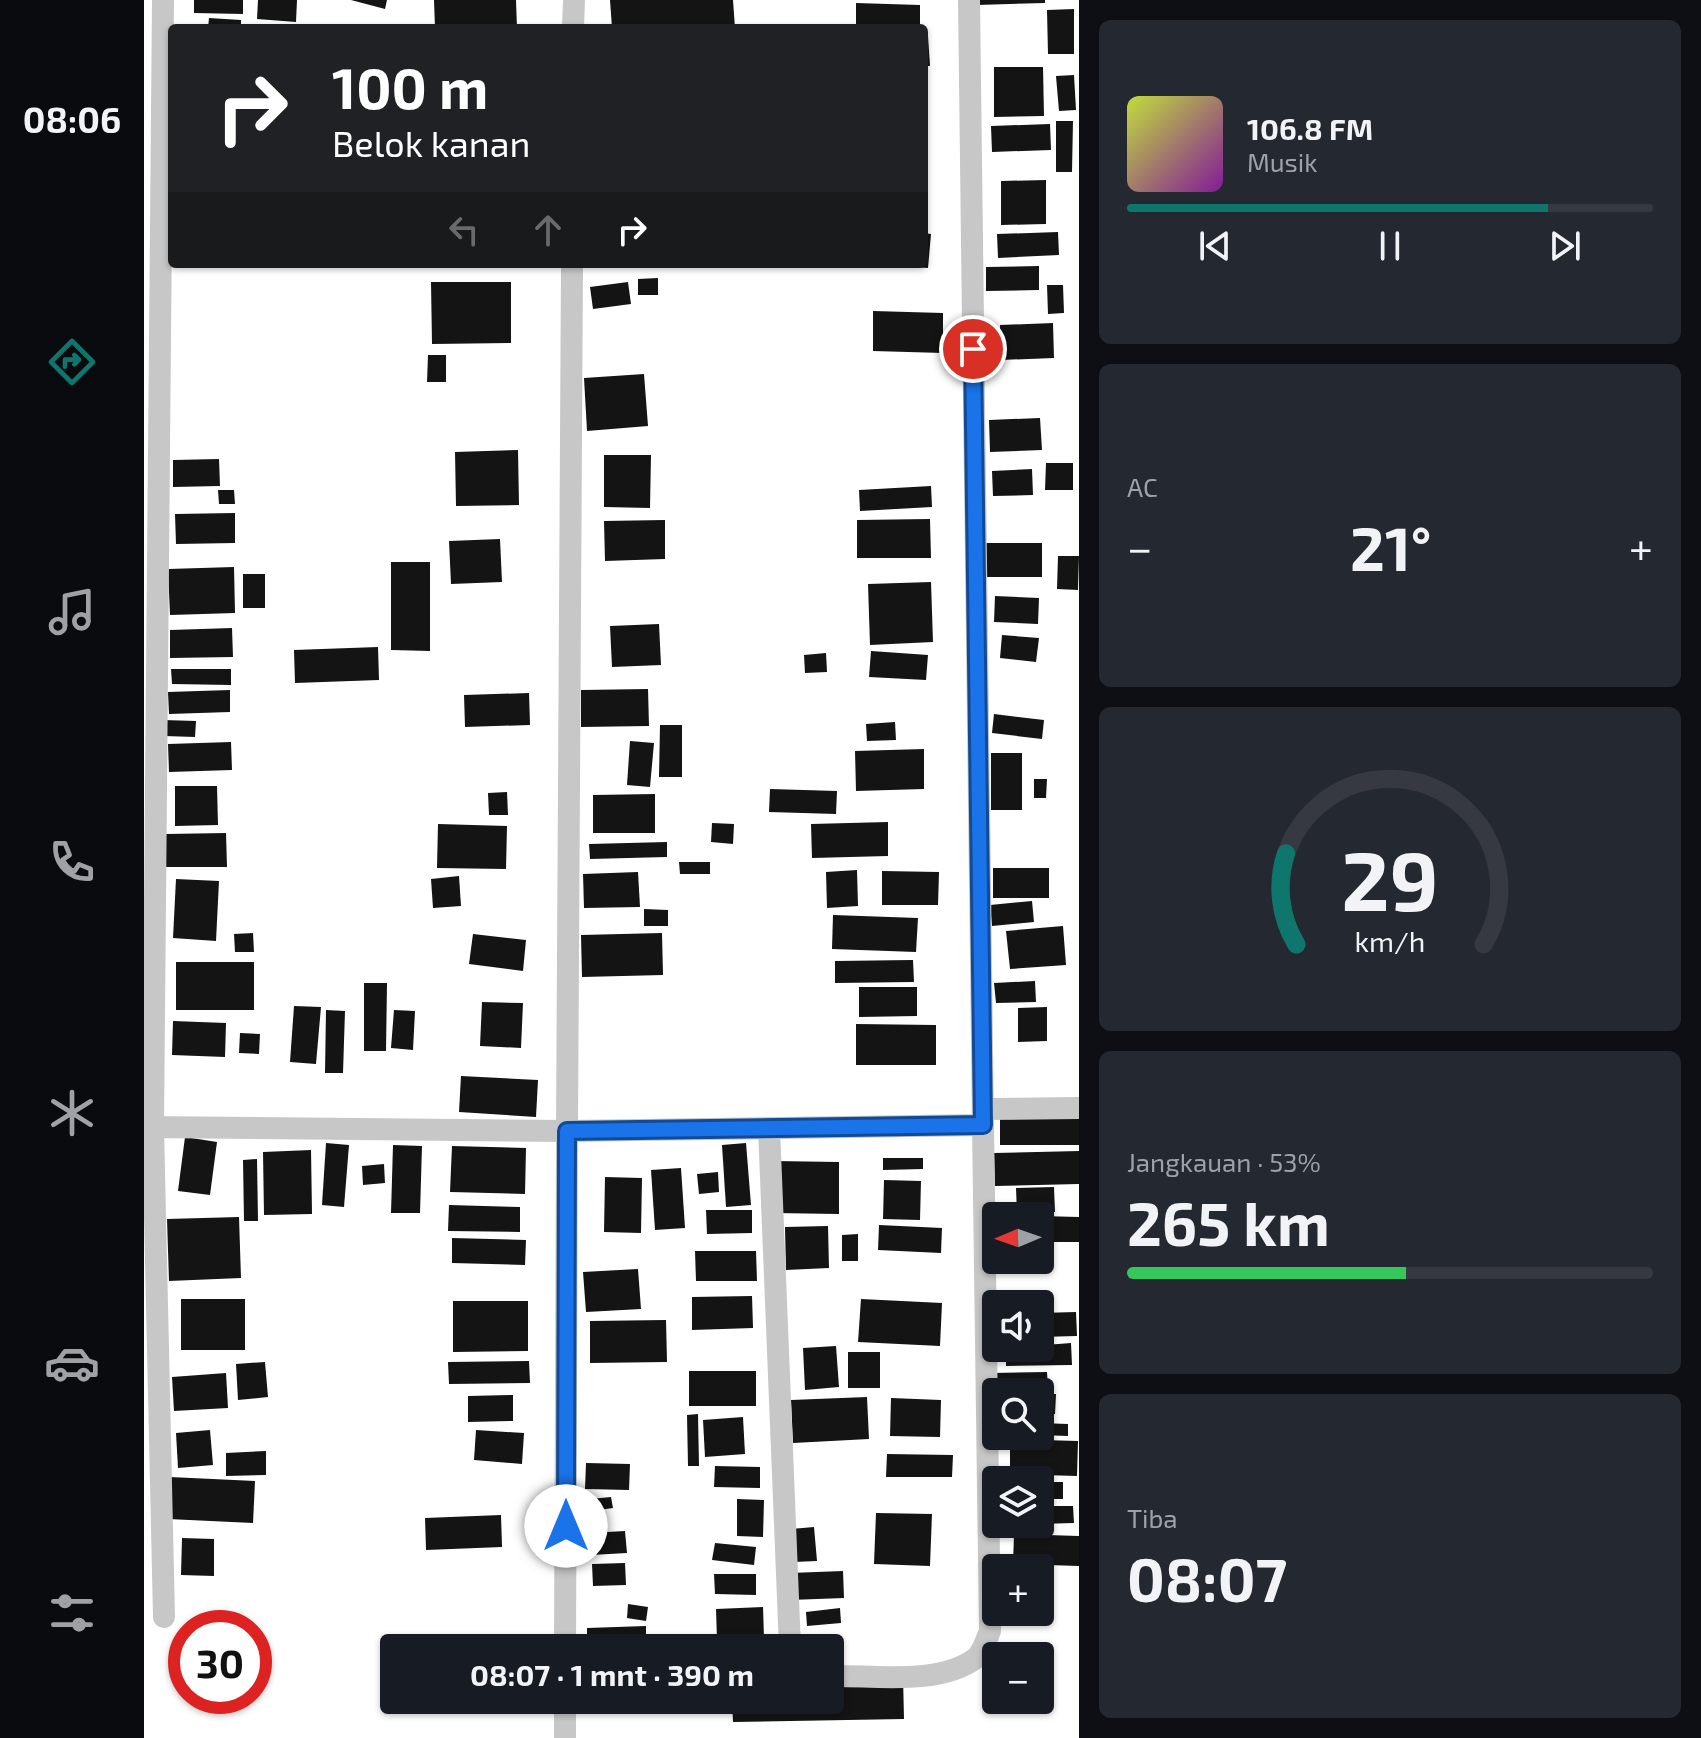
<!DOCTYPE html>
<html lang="id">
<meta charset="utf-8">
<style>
:root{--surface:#171b24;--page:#242831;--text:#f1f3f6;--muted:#9ea1a6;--line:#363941;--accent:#0f766e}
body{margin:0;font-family:"Exo 2",sans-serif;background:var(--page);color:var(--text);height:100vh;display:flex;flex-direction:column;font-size:30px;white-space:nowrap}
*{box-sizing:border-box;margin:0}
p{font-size:26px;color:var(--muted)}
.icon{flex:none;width:44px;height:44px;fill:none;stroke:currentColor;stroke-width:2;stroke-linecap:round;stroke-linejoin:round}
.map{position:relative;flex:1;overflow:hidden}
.side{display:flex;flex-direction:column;gap:20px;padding:20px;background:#0d0f14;width:622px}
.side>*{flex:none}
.hud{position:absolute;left:24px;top:24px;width:760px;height:244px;border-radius:8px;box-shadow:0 2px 6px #0004;background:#202124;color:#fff;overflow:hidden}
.needle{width:52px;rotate:268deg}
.controls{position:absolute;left:838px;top:1202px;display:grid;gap:16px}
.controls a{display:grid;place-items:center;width:72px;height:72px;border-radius:8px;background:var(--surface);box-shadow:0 2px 6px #0004;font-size:40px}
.speed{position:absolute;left:24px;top:1610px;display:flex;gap:16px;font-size:40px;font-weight:700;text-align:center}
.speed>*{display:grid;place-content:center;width:104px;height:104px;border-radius:50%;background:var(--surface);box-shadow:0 2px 6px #0004;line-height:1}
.speed .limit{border:12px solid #d22;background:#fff;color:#111}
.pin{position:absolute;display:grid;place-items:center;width:68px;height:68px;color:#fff;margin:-34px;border:4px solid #fff;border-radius:50%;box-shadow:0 2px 8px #0007}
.me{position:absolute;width:88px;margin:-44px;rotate:0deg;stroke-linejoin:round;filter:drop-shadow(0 0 6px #0008)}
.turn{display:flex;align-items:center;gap:28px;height:168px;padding:0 32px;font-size:36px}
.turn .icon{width:104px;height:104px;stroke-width:2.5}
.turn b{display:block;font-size:56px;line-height:68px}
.lanes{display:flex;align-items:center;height:76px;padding:0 32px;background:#0003;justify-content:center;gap:40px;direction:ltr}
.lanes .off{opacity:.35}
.big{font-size:60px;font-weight:700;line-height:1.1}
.side .card{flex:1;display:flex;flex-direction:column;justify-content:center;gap:12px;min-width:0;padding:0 28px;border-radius:12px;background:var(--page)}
.side .dial{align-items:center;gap:0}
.dial svg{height:208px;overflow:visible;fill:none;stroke:var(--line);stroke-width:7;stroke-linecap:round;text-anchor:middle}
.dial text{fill:var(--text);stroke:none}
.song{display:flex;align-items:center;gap:24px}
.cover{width:96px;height:96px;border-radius:12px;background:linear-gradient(135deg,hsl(70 70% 55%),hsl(290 70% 35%))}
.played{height:8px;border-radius:4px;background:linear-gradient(90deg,var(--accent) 80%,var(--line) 80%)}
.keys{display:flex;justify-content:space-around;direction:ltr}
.heat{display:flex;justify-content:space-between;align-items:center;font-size:44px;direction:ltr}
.charge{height:12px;border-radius:6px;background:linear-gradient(90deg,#34c759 53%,var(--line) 0)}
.trip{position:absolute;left:236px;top:1634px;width:464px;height:80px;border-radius:8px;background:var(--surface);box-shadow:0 2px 6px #0004;font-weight:700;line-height:80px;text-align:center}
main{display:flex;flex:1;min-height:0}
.tabs{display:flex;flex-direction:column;width:144px;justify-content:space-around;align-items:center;background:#090b0e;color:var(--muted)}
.tabs .icon{width:56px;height:56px}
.tabs .active{color:var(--accent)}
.tabs b{font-size:36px;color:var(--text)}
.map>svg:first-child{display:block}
</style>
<main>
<nav class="tabs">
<b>08:06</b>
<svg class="icon active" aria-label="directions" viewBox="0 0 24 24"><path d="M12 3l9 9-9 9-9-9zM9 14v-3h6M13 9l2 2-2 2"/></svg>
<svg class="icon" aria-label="music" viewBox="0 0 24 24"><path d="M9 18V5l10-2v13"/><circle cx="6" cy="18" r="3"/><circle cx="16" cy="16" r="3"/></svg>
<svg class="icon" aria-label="phone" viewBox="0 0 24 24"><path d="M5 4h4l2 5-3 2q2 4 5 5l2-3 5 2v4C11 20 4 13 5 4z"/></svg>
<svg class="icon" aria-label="climate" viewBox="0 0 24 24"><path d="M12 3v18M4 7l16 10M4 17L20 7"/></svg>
<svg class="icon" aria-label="car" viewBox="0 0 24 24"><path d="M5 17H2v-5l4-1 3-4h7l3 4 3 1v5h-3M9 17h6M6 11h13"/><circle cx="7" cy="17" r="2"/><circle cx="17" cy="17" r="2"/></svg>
<svg class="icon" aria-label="filters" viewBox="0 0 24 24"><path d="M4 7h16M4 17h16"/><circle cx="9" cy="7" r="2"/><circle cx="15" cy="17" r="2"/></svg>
</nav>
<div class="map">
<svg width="935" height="1738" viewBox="0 0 935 1738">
<rect width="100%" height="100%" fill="#fff"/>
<g fill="#141414">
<polygon points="50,0 99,0 99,14 50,13"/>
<polygon points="114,0 153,0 152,22 113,19"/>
<polygon points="207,0 243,0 241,9"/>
<polygon points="290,0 372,0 373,28 291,28"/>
<polygon points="466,0 589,0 591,28 468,28"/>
<polygon points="833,0 901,0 901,3 833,5"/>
<polygon points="712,3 776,5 776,28 712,28"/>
<polygon points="930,9 930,54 904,54 903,10"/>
<polygon points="65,18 97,20 97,28 64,28"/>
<polygon points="780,36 784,36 786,66 780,66"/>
<polygon points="850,67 899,67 900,116 850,117"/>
<polygon points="930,75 932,110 915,111 912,76"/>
<polygon points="912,121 929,121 928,172 912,172"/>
<polygon points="906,124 907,150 848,152 847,126"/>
<rect x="780" y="151" width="4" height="40"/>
<polygon points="902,180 902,224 857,225 857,181"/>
<polygon points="914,232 915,255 854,258 853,234"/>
<polygon points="780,233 787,234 784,268 757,266 780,264"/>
<polygon points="895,266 895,290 842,291 842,267"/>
<polygon points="514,278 514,295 494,295 494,279"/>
<polygon points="287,282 367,282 367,343 288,344"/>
<polygon points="484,282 487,304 449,309 446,287"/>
<polygon points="903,285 919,285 920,313 904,314"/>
<polygon points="729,311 799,313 799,353 729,351"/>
<polygon points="909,323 910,358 857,360 856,325"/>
<polygon points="284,355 302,355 302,382 283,382"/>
<polygon points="500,374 504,426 443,431 440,378"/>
<polygon points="896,418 898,450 846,452 845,420"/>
<polygon points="374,450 375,505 312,506 311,452"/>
<polygon points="460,455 507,455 506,508 460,507"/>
<polygon points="75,459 76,486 29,487 29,460"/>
<polygon points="902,463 929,463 929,490 901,490"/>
<polygon points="888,469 889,495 849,496 848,471"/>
<polygon points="787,486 788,507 716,511 715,490"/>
<polygon points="74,490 90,490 91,504 75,504"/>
<polygon points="91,513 91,543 32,544 31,514"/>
<polygon points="786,519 787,558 713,558 713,520"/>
<polygon points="521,520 521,559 461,561 460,521"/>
<polygon points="356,539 358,582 307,584 305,541"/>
<rect x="840" y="543" width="58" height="34"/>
<polygon points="914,556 935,556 934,590 913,589"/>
<polygon points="247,562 286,562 286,651 247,650"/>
<polygon points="90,567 91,613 26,615 24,569"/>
<rect x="99" y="574" width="22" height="34"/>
<polygon points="787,582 789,642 726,645 724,584"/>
<polygon points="851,596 895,598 894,624 850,622"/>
<polygon points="515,624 517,665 468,667 466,626"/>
<polygon points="88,628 89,657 26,658 26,630"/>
<polygon points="858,635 895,638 892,662 856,658"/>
<polygon points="234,647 235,680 151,683 150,650"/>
<polygon points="727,651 784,655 782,680 725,677"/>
<polygon points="682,653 683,672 661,673 660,655"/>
<polygon points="27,669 87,669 87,685 28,684"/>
<polygon points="504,689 505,726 437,727 437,690"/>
<polygon points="86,690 86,712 25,714 24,692"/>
<polygon points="385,693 386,725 321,727 320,695"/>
<polygon points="850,714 900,720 898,739 848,733"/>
<polygon points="19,720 52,721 51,737 20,736"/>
<polygon points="751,722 752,740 723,741 722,724"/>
<polygon points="516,725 538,725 538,777 515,777"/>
<polygon points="486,741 510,743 506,787 483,785"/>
<polygon points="87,742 88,770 25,772 24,744"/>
<polygon points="780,749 780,789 712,791 711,751"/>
<rect x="847" y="753" width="31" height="57"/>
<polygon points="890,779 903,779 902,798 890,798"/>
<polygon points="31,786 73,786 74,825 31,826"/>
<polygon points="626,789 693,791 692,814 625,812"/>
<polygon points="363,792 364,815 345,815 344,793"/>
<polygon points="511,794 511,833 449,833 449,795"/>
<polygon points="744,822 744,856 668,858 667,824"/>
<polygon points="568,823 590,824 589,844 567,842"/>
<polygon points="294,824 363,826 362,869 293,868"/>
<polygon points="82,833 83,867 22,867 22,834"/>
<polygon points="523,842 523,857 446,859 445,844"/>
<polygon points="535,862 566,862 566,874 536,874"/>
<rect x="849" y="868" width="56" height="30"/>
<polygon points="713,870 714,906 683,908 682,872"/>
<polygon points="738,871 795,872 794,905 738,905"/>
<polygon points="494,872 496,907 440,908 439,874"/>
<polygon points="315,876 317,906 289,908 287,879"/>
<polygon points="32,879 75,881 72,941 29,938"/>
<polygon points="888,901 890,922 848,926 846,905"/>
<polygon points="500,909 524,910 524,926 500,926"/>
<polygon points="689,915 774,918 772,952 688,949"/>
<polygon points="919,926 922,965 866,969 862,931"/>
<polygon points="109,933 110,952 91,952 90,934"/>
<polygon points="518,933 519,975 438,977 437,935"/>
<polygon points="329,934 382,940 379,971 325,964"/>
<polygon points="769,960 770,982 691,983 691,961"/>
<rect x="32" y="962" width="78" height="48"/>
<polygon points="891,981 892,1002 852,1003 850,983"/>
<polygon points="220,983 243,983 242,1051 220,1051"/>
<polygon points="715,987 773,987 773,1016 715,1017"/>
<polygon points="338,1002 379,1003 377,1048 336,1046"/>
<polygon points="150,1006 177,1007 172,1064 146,1062"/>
<polygon points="903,1007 903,1041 874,1042 874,1008"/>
<polygon points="182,1010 201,1011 199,1073 181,1073"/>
<polygon points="250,1010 271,1011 269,1050 247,1048"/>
<polygon points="29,1021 82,1023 81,1057 28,1055"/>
<polygon points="712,1024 792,1025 792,1065 712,1065"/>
<polygon points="96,1033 116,1034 115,1054 95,1053"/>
<polygon points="317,1076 394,1080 392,1117 315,1112"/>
<rect x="856" y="1115" width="79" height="30"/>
<polygon points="41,1137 73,1142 66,1195 34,1191"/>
<polygon points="182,1143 205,1145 200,1207 178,1205"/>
<polygon points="602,1143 607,1205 582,1207 578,1145"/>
<polygon points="249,1145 278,1146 276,1213 247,1213"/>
<polygon points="308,1146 382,1148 381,1194 306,1192"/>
<polygon points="167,1150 168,1214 120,1215 119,1152"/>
<polygon points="935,1151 935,1184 851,1186 850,1153"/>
<polygon points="739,1158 779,1158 779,1169 739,1170"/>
<polygon points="113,1159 114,1221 100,1221 99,1160"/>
<polygon points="630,1161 695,1162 695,1214 629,1213"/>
<polygon points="240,1164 241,1183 219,1185 218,1166"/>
<polygon points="537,1168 541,1228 511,1230 507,1170"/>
<polygon points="574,1172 575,1192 555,1194 553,1174"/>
<polygon points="461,1177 498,1178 497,1233 460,1232"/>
<polygon points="740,1180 777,1181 776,1220 739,1219"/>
<polygon points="910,1187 911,1212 873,1213 872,1188"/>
<polygon points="305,1205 376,1207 376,1232 304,1231"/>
<polygon points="562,1210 608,1210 608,1233 563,1234"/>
<polygon points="896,1216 935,1217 935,1242 896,1242"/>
<polygon points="95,1217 97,1278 25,1281 23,1219"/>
<polygon points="735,1225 798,1228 797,1253 734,1250"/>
<polygon points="684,1226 685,1268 642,1270 641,1227"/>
<polygon points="714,1234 714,1261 698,1261 698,1235"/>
<polygon points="308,1238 382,1240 381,1265 308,1263"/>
<polygon points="551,1251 612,1251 613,1281 552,1281"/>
<polygon points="494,1269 497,1309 442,1312 439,1272"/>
<polygon points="608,1296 609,1328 548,1330 548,1297"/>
<rect x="37" y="1299" width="64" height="51"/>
<polygon points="717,1299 798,1303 796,1346 714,1342"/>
<polygon points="309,1301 384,1301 384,1351 309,1352"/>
<polygon points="932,1312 933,1336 896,1337 896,1313"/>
<polygon points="522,1320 523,1362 446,1363 446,1321"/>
<polygon points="927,1343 928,1365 862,1366 862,1348"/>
<polygon points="692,1346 695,1387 661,1390 659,1348"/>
<rect x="704" y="1352" width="32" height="36"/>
<polygon points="385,1361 386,1383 305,1384 304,1362"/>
<polygon points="121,1362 124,1397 94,1400 92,1364"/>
<rect x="545" y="1371" width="67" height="35"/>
<polygon points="903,1372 904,1387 849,1388 848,1373"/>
<polygon points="82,1373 84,1408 30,1411 28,1377"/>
<polygon points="896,1394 912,1394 911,1414 896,1414"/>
<polygon points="369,1395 369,1421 324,1422 324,1396"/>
<polygon points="723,1397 725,1439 649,1443 647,1400"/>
<polygon points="747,1398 797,1400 796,1437 746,1436"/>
<polygon points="554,1414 555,1466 544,1466 543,1415"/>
<polygon points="599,1417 601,1454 561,1457 559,1420"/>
<polygon points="896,1423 924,1424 924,1436 896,1435"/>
<polygon points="66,1430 69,1465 34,1468 32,1433"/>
<polygon points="332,1430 380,1433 378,1464 330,1460"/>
<polygon points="866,1439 934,1441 933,1476 866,1474"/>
<polygon points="122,1451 122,1475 82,1476 82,1453"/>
<polygon points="743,1454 809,1455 808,1477 742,1477"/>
<polygon points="442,1463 486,1464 485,1490 441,1489"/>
<polygon points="571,1466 616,1467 616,1488 570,1487"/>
<polygon points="26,1477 111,1481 109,1523 24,1519"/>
<rect x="896" y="1482" width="23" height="17"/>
<polygon points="467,1497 469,1508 447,1511 446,1499"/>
<polygon points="593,1499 620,1500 619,1537 593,1536"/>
<polygon points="896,1506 929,1506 930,1523 896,1524"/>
<polygon points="732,1513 788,1514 786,1566 730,1564"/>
<polygon points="357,1515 358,1547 282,1550 281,1518"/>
<polygon points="670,1527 673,1561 650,1562 647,1529"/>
<polygon points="481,1531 483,1553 447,1555 446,1533"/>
<polygon points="870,1534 935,1536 935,1566 869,1564"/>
<polygon points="38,1538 70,1539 70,1576 37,1575"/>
<polygon points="571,1543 612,1547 610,1565 568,1560"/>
<polygon points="481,1563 482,1585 449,1586 448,1564"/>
<polygon points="699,1571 700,1598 646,1600 646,1573"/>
<polygon points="570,1574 612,1574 612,1595 571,1594"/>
<polygon points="484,1604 504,1607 502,1621 483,1618"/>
<polygon points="619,1607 620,1639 573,1641 572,1609"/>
<polygon points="696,1608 697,1623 663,1626 662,1612"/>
<polygon points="502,1626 502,1648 443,1648 443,1628"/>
<polygon points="759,1676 760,1719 589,1722 588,1700 686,1700 686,1678"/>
</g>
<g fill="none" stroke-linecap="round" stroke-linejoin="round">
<g stroke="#c7c7c7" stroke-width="22">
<polyline points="19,0 9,1127 20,1617"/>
<polyline points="429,28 430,0"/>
<polyline points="839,1109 935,1108"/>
<polyline points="0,1127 423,1131 428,264"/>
<polyline points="625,1128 646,1648"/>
<polyline points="421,1648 423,1131 839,1125 825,0"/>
<path d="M686,1676C730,1675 795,1686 832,1658C839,1652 842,1640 846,1631L839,1125"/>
<polyline points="421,1738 421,1700"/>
</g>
</g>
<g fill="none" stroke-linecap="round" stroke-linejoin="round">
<defs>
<polyline id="route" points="422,1526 423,1131 839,1125 829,349"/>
</defs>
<use href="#route" stroke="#114b97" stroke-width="20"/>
<use href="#route" stroke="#1a73e8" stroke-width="14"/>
</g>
</svg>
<div class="controls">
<a><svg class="needle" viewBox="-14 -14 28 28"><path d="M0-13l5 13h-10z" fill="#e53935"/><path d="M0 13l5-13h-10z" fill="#9ea1a6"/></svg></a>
<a><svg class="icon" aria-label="sound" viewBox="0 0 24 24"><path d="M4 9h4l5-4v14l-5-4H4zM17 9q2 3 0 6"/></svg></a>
<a><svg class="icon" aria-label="search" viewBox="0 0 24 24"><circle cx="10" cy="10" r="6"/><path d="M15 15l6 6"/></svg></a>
<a><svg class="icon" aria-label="layers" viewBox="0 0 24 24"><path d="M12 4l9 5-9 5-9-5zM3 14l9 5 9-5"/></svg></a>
<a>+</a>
<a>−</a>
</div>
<div class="speed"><div class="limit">30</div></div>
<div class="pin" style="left:829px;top:349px;background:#d93025"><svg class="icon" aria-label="arrive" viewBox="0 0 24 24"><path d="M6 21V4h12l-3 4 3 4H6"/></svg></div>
<svg class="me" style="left:422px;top:1526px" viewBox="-20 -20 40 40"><circle r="19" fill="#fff"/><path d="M0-13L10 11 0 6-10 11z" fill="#1a73e8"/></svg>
<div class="trip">08:07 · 1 mnt · 390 m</div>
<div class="hud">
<div class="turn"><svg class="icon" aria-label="right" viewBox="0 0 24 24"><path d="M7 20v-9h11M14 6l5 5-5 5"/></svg><div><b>100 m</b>Belok kanan</div></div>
<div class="lanes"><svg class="icon off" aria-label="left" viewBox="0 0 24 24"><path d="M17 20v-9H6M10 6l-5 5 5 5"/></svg><svg class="icon off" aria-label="ahead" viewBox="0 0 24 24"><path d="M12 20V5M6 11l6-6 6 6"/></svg><svg class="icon" aria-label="right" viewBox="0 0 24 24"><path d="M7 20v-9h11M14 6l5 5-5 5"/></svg></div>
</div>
</div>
<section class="side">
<div class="card">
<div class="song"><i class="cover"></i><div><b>106.8 FM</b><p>Musik</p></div></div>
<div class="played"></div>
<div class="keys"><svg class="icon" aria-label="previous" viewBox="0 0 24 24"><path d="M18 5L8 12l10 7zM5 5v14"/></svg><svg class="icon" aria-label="pause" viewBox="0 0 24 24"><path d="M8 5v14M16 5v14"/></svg><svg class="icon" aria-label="next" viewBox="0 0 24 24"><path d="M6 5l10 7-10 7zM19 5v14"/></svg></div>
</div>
<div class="card"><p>AC</p>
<div class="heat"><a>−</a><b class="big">21°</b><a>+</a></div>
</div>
<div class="card dial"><svg viewBox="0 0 100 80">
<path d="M14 69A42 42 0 1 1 86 69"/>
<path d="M14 69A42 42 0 0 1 10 34" stroke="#0f766e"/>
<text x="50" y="56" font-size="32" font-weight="700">29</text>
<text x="50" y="72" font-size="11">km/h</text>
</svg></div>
<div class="card"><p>Jangkauan · 53%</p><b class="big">265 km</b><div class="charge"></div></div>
<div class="card"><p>Tiba</p><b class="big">08:07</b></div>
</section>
</main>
